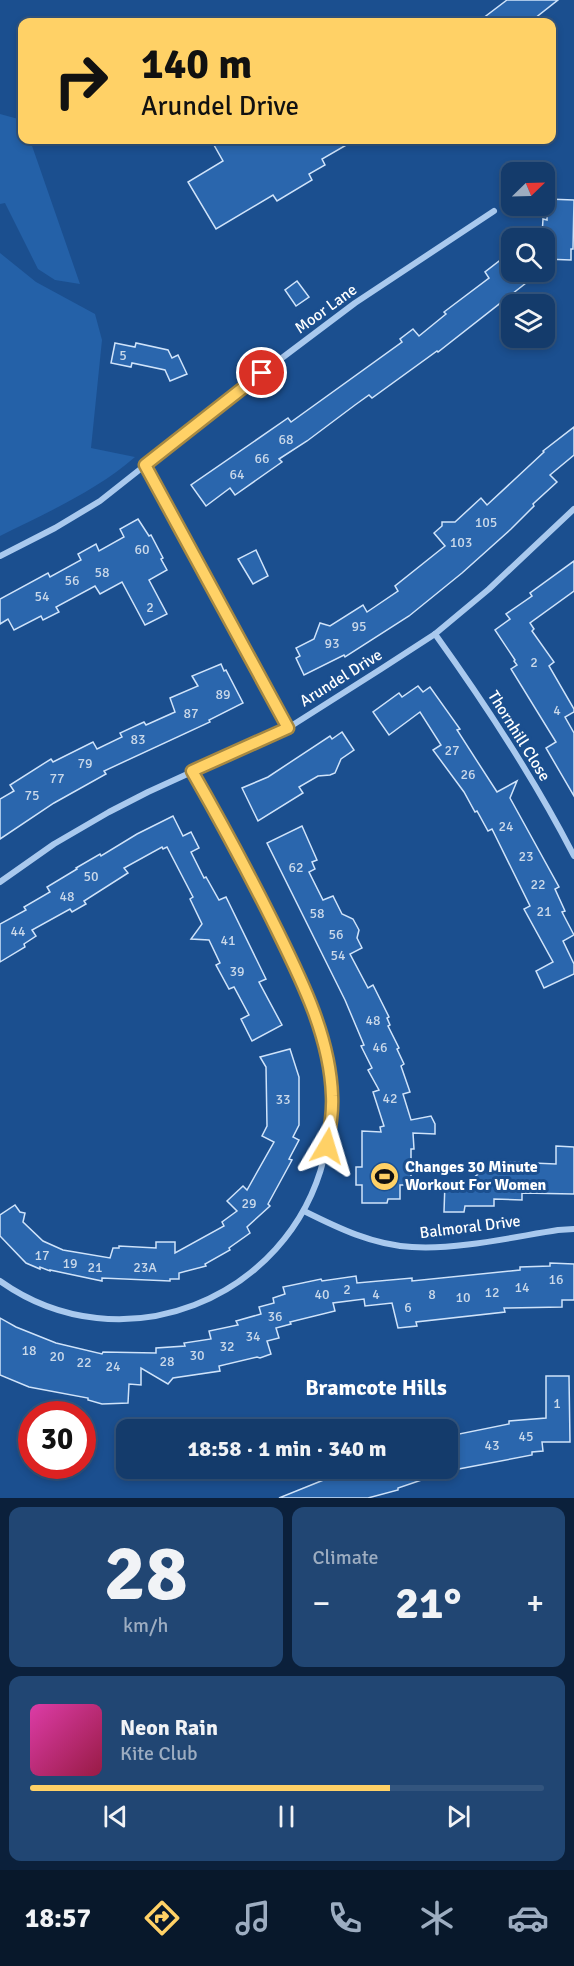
<!DOCTYPE html>
<meta charset="utf-8">
<style>
:root{--surface:#143b6b;--page:#214673;--text:#f1f3f6;--muted:#9dadc1;--line:#33557e;--accent:#ffd166}
body{margin:0;font-family:Signika,sans-serif;background:var(--page);color:var(--text);height:100vh;display:flex;flex-direction:column;font-size:22px;white-space:nowrap}
*{box-sizing:border-box;margin:0}
p{font-size:20px;color:var(--muted)}
.icon{flex:none;width:33px;height:33px;fill:none;stroke:currentColor;stroke-width:2;stroke-linecap:round;stroke-linejoin:round}
.map{position:relative;height:1498px;overflow:hidden}
.side{display:flex;flex-direction:column;gap:9px;padding:9px;background:#0b203b;flex:1}
.side>*{flex:none}
.guide{position:absolute;left:18px;top:18px;width:538px;height:126px;border-radius:12px;box-shadow:0 3px 9px #0003,0 0 0 2px var(--line);background:#ffd166;color:#111;overflow:hidden}
.needle{width:39px;rotate:67deg}
.tools{position:absolute;left:501px;top:162px;display:grid;gap:12px}
.tools a{display:grid;place-items:center;width:54px;height:54px;border-radius:12px;background:var(--surface);box-shadow:0 3px 9px #0003,0 0 0 2px var(--line);font-size:30px}
.speed{position:absolute;left:18px;top:1401px;display:flex;gap:12px;font-size:30px;font-weight:700;text-align:center}
.speed>*{display:grid;place-content:center;width:78px;height:78px;border-radius:50%;background:var(--surface);box-shadow:0 3px 9px #0003,0 0 0 2px var(--line);line-height:1}
.speed .limit{border:9px solid #d22;background:#fff;color:#111}
.pin{position:absolute;display:grid;place-items:center;width:51px;height:51px;color:#fff;margin:-26px;border:3px solid #fff;border-radius:50%;box-shadow:0 2px 6px #0007}
.me{position:absolute;width:66px;margin:-33px;rotate:7deg;stroke-linejoin:round;filter:drop-shadow(0 0 4px #0008)}
.turn{display:flex;align-items:center;gap:21px;height:126px;padding:0 24px;font-size:27px}
.turn .icon{width:78px;height:78px;stroke-width:2.5}
.turn b{display:block;font-size:42px;line-height:51px}
.big{font-size:45px;font-weight:800;line-height:1.1}
.side .tile{flex:1;display:flex;flex-direction:column;justify-content:center;gap:9px;min-width:0;padding:0 21px;border-radius:12px;background:var(--page)}
.side .dial{align-items:center;gap:0}
.dial b{font-size:78px;line-height:1}
.song{display:flex;align-items:center;gap:18px}
.cover{width:72px;height:72px;border-radius:9px;background:linear-gradient(135deg,hsl(320 70% 55%),hsl(340 70% 35%))}
.played{height:6px;border-radius:3px;background:linear-gradient(90deg,var(--accent) 70%,var(--line) 70%)}
.keys{display:flex;justify-content:space-around;direction:ltr}
.heat{display:flex;justify-content:space-between;align-items:center;font-size:33px;direction:ltr}
.side .tiles{flex:1;display:grid;gap:9px;grid-template-columns:1fr 1fr}
.tile:last-child{grid-column:span 2}
.trip{position:absolute;left:116px;top:1419px;width:342px;height:60px;border-radius:12px;background:var(--surface);box-shadow:0 3px 9px #0003,0 0 0 2px var(--line);font-weight:800;line-height:60px;text-align:center}
.menu{display:flex;height:96px;justify-content:space-around;align-items:center;background:#08182b;color:var(--muted)}
.menu .icon{width:42px;height:42px}
.menu .on{color:var(--accent)}
.menu b{font-size:27px;color:var(--text)}
.map>svg:first-child{display:block}
</style>
<div class="map">
<svg width="574" height="1498" viewBox="0 0 574 1498">
<rect width="100%" height="100%" fill="#1b4f8f"/>
<g fill="#2461a8">
<polygon points="0,114 22,120 22,140 30,140 80,284 55,280 38,269 5,203 0,204"/>
<path d="M0,253L36,282L95,314L102,340L91,448L135,457C96,491 46,513 0,536Z"/>
</g>
<g fill="#2a66ad" stroke="#cfe3fa" stroke-width="1.5">
<polygon points="507,0 558,0 530,22 478,22"/>
<polygon points="223,140 355,140 322,159 325,165 309,174 312,180 277,201 273,195 216,229 188,182 223,161 214,145"/>
<polygon points="547,199 574,200 573,249 571,249 571,260 545,259 546,236 542,236 543,219 547,220"/>
<polygon points="512,251 512,272 540,272 438,352 437,351 372,398 369,395 355,405 307,441 279,459 282,462 235,495 230,488 206,506 191,485 288,418 291,422 402,342 400,339 413,329 419,336 446,314 444,312 489,278 485,272"/>
<polygon points="297,281 309,297 296,306 285,290"/>
<polygon points="115,343 135,347 136,343 168,350 172,358 178,355 187,374 170,381 165,370 132,363 131,367 111,363"/>
<polygon points="574,427 574,455 550,475 557,482 533,504 534,506 511,529 462,573 409,616 345,657 344,655 304,675 296,658 300,656 296,648 314,639 320,623 330,626 363,605 367,612 398,591 395,586 445,546 434,533 442,526 442,522 455,522 481,498 487,505 544,452 543,451"/>
<polygon points="138,519 149,536 151,535 163,558 161,559 167,570 149,580 167,614 145,625 122,582 100,594 95,586 56,607 59,612 43,620 41,616 14,630 8,619 0,624 0,599 48,573 50,577 81,560 78,554 96,544 99,551 124,537 120,529"/>
<polygon points="256,550 268,576 253,584 238,559"/>
<polygon points="574,561 574,591 530,623 534,629 532,631 554,662 549,666 574,709 574,712 565,717 574,733 574,796 546,748 556,742 511,669 517,665 514,661 515,660 495,630 510,619 506,614 532,596 530,593"/>
<polygon points="221,664 224,671 226,670 243,703 209,720 210,722 104,771 106,774 54,803 0,839 0,799 14,791 10,785 51,759 53,762 93,742 97,749 122,737 120,733 144,722 146,725 175,712 170,698 198,686 192,676"/>
<polygon points="418,686 423,692 430,687 460,729 457,730 497,792 517,781 510,798 559,887 555,889 565,911 562,912 574,935 563,941 574,964 574,974 544,988 536,971 553,962 524,909 530,906 492,829 488,831 477,811 475,812 464,792 433,750 441,745 420,712 389,735 373,712 399,693 402,697"/>
<polygon points="342,732 354,750 341,759 335,773 330,775 318,776 299,787 303,793 258,821 242,788 268,777 330,736 332,739"/>
<polygon points="173,816 183,836 191,832 199,848 191,852 204,878 206,877 219,900 226,897 266,979 259,982 282,1025 252,1041 241,1019 249,1015 234,987 229,989 216,965 220,963 209,940 191,939 202,924 190,899 193,897 167,847 163,849 162,847 124,868 128,873 84,901 86,904 72,912 70,909 32,930 36,936 24,944 25,947 0,962 0,924 26,910 24,907 50,892 47,887 77,869 76,868 100,854 101,856 137,834"/>
<polygon points="302,826 317,860 312,862 315,869 309,872 323,900 333,896 342,914 353,919 359,930 357,938 362,948 350,954 368,988 373,985 389,1017 387,1018 390,1025 388,1026 399,1048 397,1049 404,1064 401,1066 410,1092 403,1094 411,1120 431,1116 435,1124 435,1134 413,1133 414,1149 411,1149 411,1185 400,1185 400,1199 388,1199 387,1203 362,1203 362,1185 356,1185 356,1167 362,1167 362,1131 381,1132 380,1127 384,1126 373,1092 379,1090 368,1070 372,1068 361,1046 364,1045 345,1000 267,843"/>
<polygon points="290,1049 299,1077 299,1125 293,1137 299,1140 289,1159 292,1160 268,1204 270,1206 247,1227 250,1233 229,1248 230,1250 205,1264 206,1266 179,1273 179,1279 170,1279 170,1281 102,1278 102,1281 50,1270 50,1271 40,1267 40,1269 26,1263 0,1236 0,1215 15,1205 20,1212 25,1213 23,1222 43,1241 63,1250 110,1258 113,1248 119,1248 119,1246 156,1248 156,1242 175,1242 175,1253 224,1226 222,1222 237,1211 227,1201 243,1186 247,1190 274,1142 262,1136 267,1126 266,1067 260,1057"/>
<polygon points="556,1146 574,1147 574,1194 522,1193 522,1200 494,1199 494,1206 465,1206 464,1212 444,1212 445,1182 473,1182 473,1178 487,1168 502,1169 510,1162 556,1164"/>
<polygon points="550,1263 574,1264 574,1300 562,1300 562,1307 504,1308 505,1312 416,1322 417,1326 398,1328 392,1303 365,1306 364,1299 333,1303 335,1311 290,1322 291,1324 276,1328 279,1338 267,1341 271,1354 260,1358 257,1357 219,1366 220,1371 173,1378 168,1384 141,1368 141,1385 129,1384 128,1403 102,1404 88,1400 88,1398 29,1387 0,1375 0,1318 16,1327 56,1343 102,1354 103,1352 156,1353 156,1348 185,1346 184,1343 211,1339 209,1331 238,1325 236,1321 261,1314 259,1307 274,1303 273,1298 285,1294 283,1287 321,1279 322,1281 356,1276 357,1283 412,1278 412,1281 520,1270 520,1267 550,1266"/>
<polygon points="546,1376 569,1376 570,1442 542,1442 543,1451 532,1452 532,1455 448,1471 398,1488 398,1490 368,1498 279,1498 331,1477 332,1479 364,1468 447,1468 447,1446 451,1446 449,1436 509,1424 509,1421 546,1418"/>
</g>
<g fill="none" stroke-linecap="round" stroke-linejoin="round">
<g stroke="#a9c9ee" stroke-width="6">
<polyline points="145,465 288,728"/>
<polyline points="0,556 55,528 100,501 262,373 355,303 494,211"/>
<path d="M435,634C486,705 534,778 574,856"/>
<polyline points="0,882 54,844 109,812 148,792 288,728 381,669 435,634 489,589 574,509"/>
<path d="M304,1211C338,1228 373,1245 412,1247C457,1250 513,1237 558,1230L574,1229"/>
<path d="M0,1281C121,1367 289,1300 324,1158C329,1138 333,1115 332,1095C328,1032 299,975 272,920C246,869 219,820 193,771"/>
</g>
</g>
<g fill="none" stroke-linecap="round" stroke-linejoin="round">
<defs>
<path id="route" d="M262,373L145,465L288,728L192,771C220,820 247,870 272,920C299,975 330,1034 332,1096C333,1113 330,1130 327,1146"/>
</defs>
<use href="#route" stroke="#a68842" stroke-width="15"/>
<use href="#route" stroke="#ffd166" stroke-width="10"/>
</g>
<defs>
<symbol id="stadium-disc" viewBox="-11 -11 22 22"><circle r="9.5" fill="#ffd166" stroke="#1b4f8f"/><path d="M0-5a6.5 5 0 1 0 0 10a6.5 5 0 1 0 0-10ZM-3.5-1.8h7v3.6h-7Z" fill="#111"/></symbol>
</defs>
<g fill-rule="evenodd">
<use href="#stadium-disc" x="368" y="1160" width="33" height="33"/>
</g>
<g text-anchor="middle" dominant-baseline="central" stroke-width="6" stroke-linejoin="round" paint-order="stroke">
<g font-size="14" fill="#cad9ea">
<text x="123" y="355">5</text>
<text x="286" y="439">68</text>
<text x="262" y="458">66</text>
<text x="237" y="474">64</text>
<text x="486" y="522">105</text>
<text x="461" y="542">103</text>
<text x="142" y="549">60</text>
<text x="102" y="572">58</text>
<text x="72" y="580">56</text>
<text x="42" y="596">54</text>
<text x="150" y="607">2</text>
<text x="359" y="626">95</text>
<text x="332" y="643">93</text>
<text x="534" y="662">2</text>
<text x="223" y="694">89</text>
<text x="557" y="710">4</text>
<text x="191" y="713">87</text>
<text x="138" y="739">83</text>
<text x="452" y="750">27</text>
<text x="85" y="763">79</text>
<text x="468" y="774">26</text>
<text x="57" y="778">77</text>
<text x="32" y="795">75</text>
<text x="506" y="826">24</text>
<text x="526" y="856">23</text>
<text x="296" y="867">62</text>
<text x="91" y="876">50</text>
<text x="538" y="884">22</text>
<text x="67" y="896">48</text>
<text x="544" y="911">21</text>
<text x="317" y="913">58</text>
<text x="18" y="931">44</text>
<text x="336" y="934">56</text>
<text x="228" y="940">41</text>
<text x="338" y="955">54</text>
<text x="237" y="971">39</text>
<text x="373" y="1020">48</text>
<text x="380" y="1047">46</text>
<text x="390" y="1098">42</text>
<text x="283" y="1099">33</text>
<text x="249" y="1203">29</text>
<text x="42" y="1255">17</text>
<text x="70" y="1263">19</text>
<text x="95" y="1267">21</text>
<text x="145" y="1267">23A</text>
<text x="556" y="1279">16</text>
<text x="522" y="1287">14</text>
<text x="347" y="1289">2</text>
<text x="492" y="1292">12</text>
<text x="322" y="1294">40</text>
<text x="376" y="1294">4</text>
<text x="432" y="1294">8</text>
<text x="463" y="1297">10</text>
<text x="408" y="1307">6</text>
<text x="275" y="1316">36</text>
<text x="253" y="1336">34</text>
<text x="227" y="1346">32</text>
<text x="29" y="1350">18</text>
<text x="197" y="1355">30</text>
<text x="57" y="1356">20</text>
<text x="167" y="1361">28</text>
<text x="84" y="1362">22</text>
<text x="113" y="1366">24</text>
<text x="557" y="1403">1</text>
<text x="526" y="1436">45</text>
<text x="492" y="1445">43</text>
</g>
<g font-size="16" fill="#fff" stroke="#1b4f8f">
<text transform="translate(326 309) rotate(-36)">Moor Lane</text>
<text transform="translate(341 678) rotate(-32)">Arundel Drive</text>
<text transform="translate(519 736) rotate(58)">Thornhill Close</text>
<text transform="translate(470 1227) rotate(-7)">Balmoral Drive</text>
</g>
<g font-size="16" font-weight="bold" fill="#fff" stroke="#1b4f8f" text-anchor="start">
<text x="405" y="1167">Changes 30 Minute<tspan x="405" dy="18">Workout For Women</tspan></text>
</g>
<g font-size="22" font-weight="bold" fill="#fff" stroke="#1b4f8f">
<text x="376" y="1387">Bramcote Hills</text>
</g>
</g>
</svg>
<div class="tools">
<a><svg class="needle" viewBox="-14 -14 28 28"><path d="M0-13l5 13h-10z" fill="#e53935"/><path d="M0 13l5-13h-10z" fill="#9dadc1"/></svg></a>
<a><svg class="icon" aria-label="search" viewBox="0 0 24 24"><circle cx="10" cy="10" r="6"/><path d="M15 15l6 6"/></svg></a>
<a><svg class="icon" aria-label="layers" viewBox="0 0 24 24"><path d="M12 4l9 5-9 5-9-5zM3 14l9 5 9-5"/></svg></a>
</div>
<div class="speed"><div class="limit">30</div></div>
<div class="pin" style="left:262px;top:373px;background:#d93025"><svg class="icon" aria-label="arrive" viewBox="0 0 24 24"><path d="M6 21V4h12l-3 4 3 4H6"/></svg></div>
<svg class="me" style="left:327px;top:1146px" viewBox="-20 -20 40 40"><path d="M0-17L14 15 0 8-14 15z" fill="#ffd166" stroke="#fff" stroke-width="4"/></svg>
<div class="trip">18:58 · 1 min · 340 m</div>
<div class="guide">
<div class="turn"><svg class="icon" aria-label="right" viewBox="0 0 24 24"><path d="M7 20v-9h11M14 6l5 5-5 5"/></svg><div><b>140 m</b>Arundel Drive</div></div>
</div>
</div>
<section class="side">
<div class="tiles">
<div class="tile dial"><b>28</b><p>km/h</p></div>
<div class="tile"><p>Climate</p>
<div class="heat"><a>−</a><b class="big">21°</b><a>+</a></div>
</div>
<div class="tile">
<div class="song"><i class="cover"></i><div><b>Neon Rain</b><p>Kite Club</p></div></div>
<div class="played"></div>
<div class="keys"><svg class="icon" aria-label="previous" viewBox="0 0 24 24"><path d="M18 5L8 12l10 7zM5 5v14"/></svg><svg class="icon" aria-label="pause" viewBox="0 0 24 24"><path d="M8 5v14M16 5v14"/></svg><svg class="icon" aria-label="next" viewBox="0 0 24 24"><path d="M6 5l10 7-10 7zM19 5v14"/></svg></div>
</div>
</div>
</section>
<nav class="menu">
<b>18:57</b>
<svg class="icon on" aria-label="directions" viewBox="0 0 24 24"><path d="M12 3l9 9-9 9-9-9zM9 14v-3h6M13 9l2 2-2 2"/></svg>
<svg class="icon" aria-label="music" viewBox="0 0 24 24"><path d="M9 18V5l10-2v13"/><circle cx="6" cy="18" r="3"/><circle cx="16" cy="16" r="3"/></svg>
<svg class="icon" aria-label="phone" viewBox="0 0 24 24"><path d="M5 4h4l2 5-3 2q2 4 5 5l2-3 5 2v4C11 20 4 13 5 4z"/></svg>
<svg class="icon" aria-label="climate" viewBox="0 0 24 24"><path d="M12 3v18M4 7l16 10M4 17L20 7"/></svg>
<svg class="icon" aria-label="car" viewBox="0 0 24 24"><path d="M5 17H2v-5l4-1 3-4h7l3 4 3 1v5h-3M9 17h6M6 11h13"/><circle cx="7" cy="17" r="2"/><circle cx="17" cy="17" r="2"/></svg>
</nav>
